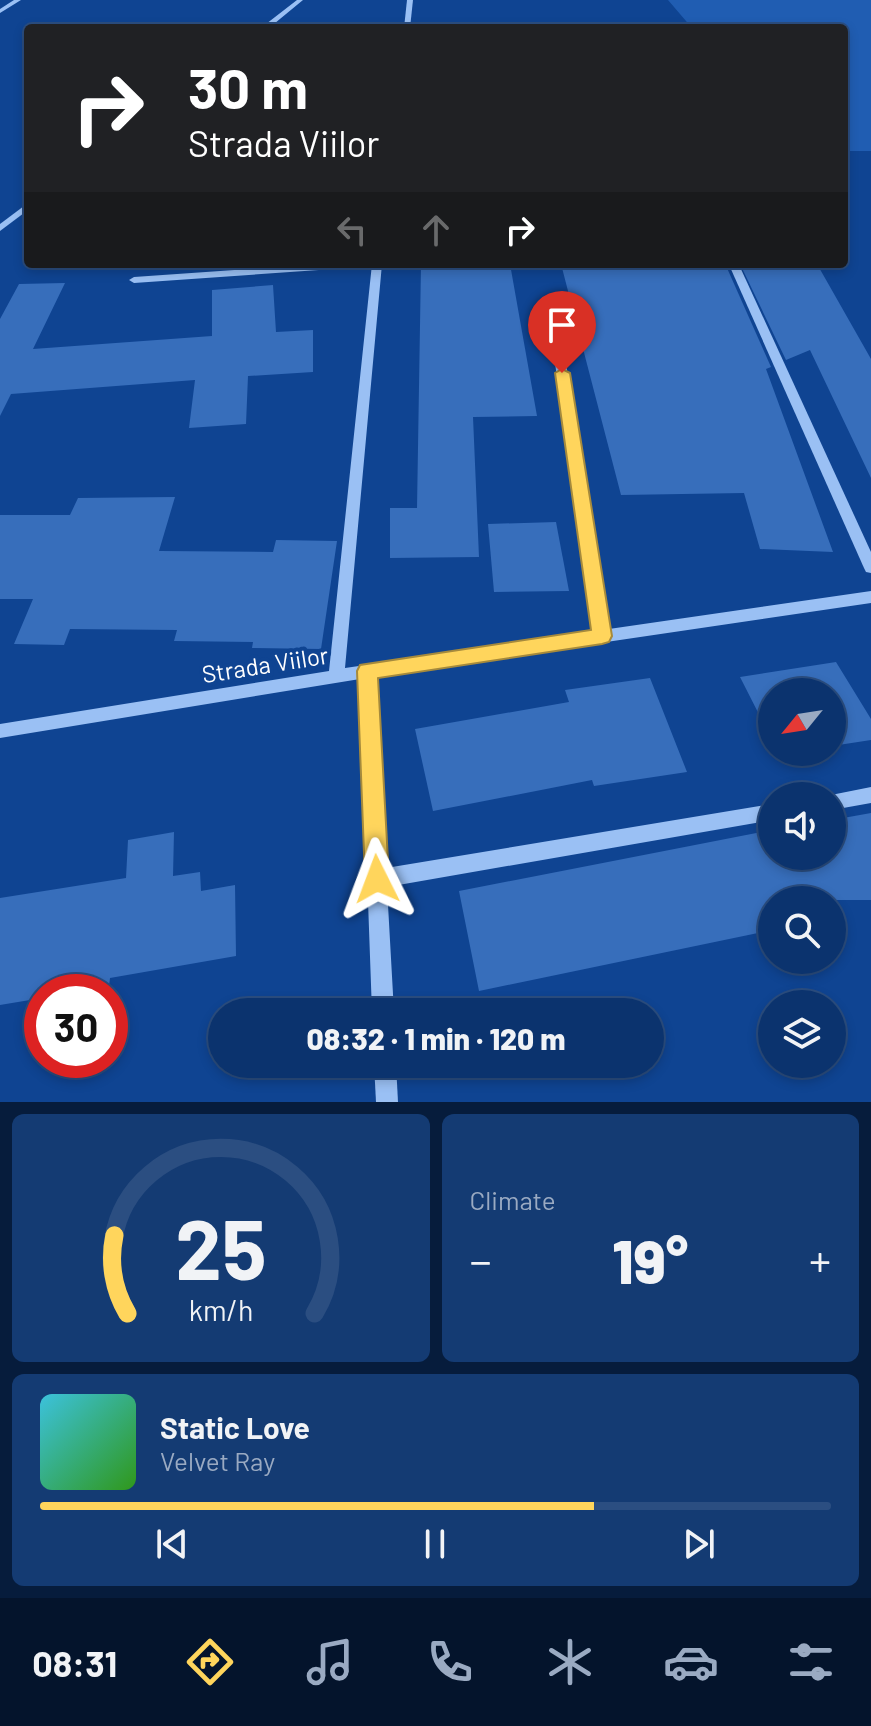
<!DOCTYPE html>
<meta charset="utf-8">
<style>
:root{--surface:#0b336e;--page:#143b73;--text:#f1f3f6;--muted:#9aaac2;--line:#2b4e81;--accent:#ffd55c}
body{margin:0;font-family:Barlow,sans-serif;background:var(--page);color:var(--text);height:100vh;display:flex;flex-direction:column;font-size:30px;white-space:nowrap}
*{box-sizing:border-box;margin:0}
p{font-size:26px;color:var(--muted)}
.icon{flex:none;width:44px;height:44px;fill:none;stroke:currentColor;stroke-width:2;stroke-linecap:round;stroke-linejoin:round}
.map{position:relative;height:1102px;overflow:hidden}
.sheet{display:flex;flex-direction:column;gap:12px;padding:12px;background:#061c3c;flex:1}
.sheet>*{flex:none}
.hud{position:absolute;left:24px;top:24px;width:824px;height:244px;border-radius:8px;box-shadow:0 4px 12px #0003,0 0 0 2px var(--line);background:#202124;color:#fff;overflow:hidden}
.needle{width:52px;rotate:240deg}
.fabs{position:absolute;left:758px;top:678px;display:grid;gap:16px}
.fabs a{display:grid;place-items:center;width:88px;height:88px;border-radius:50%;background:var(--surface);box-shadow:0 4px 12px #0003,0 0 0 2px var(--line);font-size:40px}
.speed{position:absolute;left:24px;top:974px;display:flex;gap:16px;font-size:40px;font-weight:700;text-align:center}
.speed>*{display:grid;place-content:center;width:104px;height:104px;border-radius:50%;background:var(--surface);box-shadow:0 4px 12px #0003,0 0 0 2px var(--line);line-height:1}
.speed .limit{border:12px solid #d22;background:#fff;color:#111}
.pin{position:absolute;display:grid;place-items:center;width:68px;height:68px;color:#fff;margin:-82px -34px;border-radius:50% 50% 50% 0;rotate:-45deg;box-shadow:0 0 8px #0007}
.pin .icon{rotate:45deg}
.me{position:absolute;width:88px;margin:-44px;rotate:357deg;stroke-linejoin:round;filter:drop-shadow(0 0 6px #0008)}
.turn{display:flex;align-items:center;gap:28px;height:168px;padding:0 32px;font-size:36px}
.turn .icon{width:104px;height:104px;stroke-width:2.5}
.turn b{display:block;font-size:56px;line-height:68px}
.lanes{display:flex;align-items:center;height:76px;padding:0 32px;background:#0003;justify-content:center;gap:40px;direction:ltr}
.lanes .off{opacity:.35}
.big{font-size:60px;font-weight:800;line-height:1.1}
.sheet .widget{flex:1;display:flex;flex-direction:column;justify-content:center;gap:12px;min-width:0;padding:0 28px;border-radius:12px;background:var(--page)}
.sheet .dial{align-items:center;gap:0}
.dial svg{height:208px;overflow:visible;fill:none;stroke:var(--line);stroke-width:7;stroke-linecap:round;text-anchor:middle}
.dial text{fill:var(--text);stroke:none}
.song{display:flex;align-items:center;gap:24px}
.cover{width:96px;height:96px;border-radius:12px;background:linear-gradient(135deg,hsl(190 70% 55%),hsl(110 70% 35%))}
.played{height:8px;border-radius:4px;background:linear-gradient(90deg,var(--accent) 70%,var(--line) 70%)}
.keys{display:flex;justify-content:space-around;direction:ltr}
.heat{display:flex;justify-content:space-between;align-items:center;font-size:44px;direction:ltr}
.sheet .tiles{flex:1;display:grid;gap:12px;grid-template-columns:1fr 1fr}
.widget:last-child{grid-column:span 2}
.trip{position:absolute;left:208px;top:998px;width:456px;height:80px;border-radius:40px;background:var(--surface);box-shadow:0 4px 12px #0003,0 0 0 2px var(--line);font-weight:800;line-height:80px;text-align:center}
.tabs{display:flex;height:128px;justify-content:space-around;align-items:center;background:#04142c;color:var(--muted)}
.tabs .icon{width:56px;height:56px}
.tabs .current{color:var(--accent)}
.tabs b{font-size:36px;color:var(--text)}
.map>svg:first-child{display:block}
</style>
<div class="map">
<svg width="871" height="1102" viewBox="0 0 871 1102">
<rect width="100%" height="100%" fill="#0f4492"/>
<polygon fill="#205db2" points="668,0 871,0 871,151 844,151 844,28 692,28"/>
<g fill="#376ebb">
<polygon points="421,264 510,264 537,416 473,417 479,557 390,558 390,508 417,508"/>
<polygon points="561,264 729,264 727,268 771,367 766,369 833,552 760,549 744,493 621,495"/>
<polygon points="740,264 817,264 871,359 871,478 810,350 786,360"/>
<polygon points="65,283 33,349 212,336 212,290 273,285 276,332 313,330 313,372 248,376 246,424 189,428 195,380 11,394 0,416 0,319 19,284"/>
<polygon points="175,497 159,551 273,552 276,540 337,541 321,649 252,648 253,642 174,641 177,630 70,629 64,645 14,644 33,599 0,599 0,515 70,515 78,498"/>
<polygon points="556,522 569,591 494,592 488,524"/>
<polygon points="836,662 871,719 871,740 832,746 832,692 772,692 772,740 740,677"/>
<polygon points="650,678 687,772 594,786 592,780 433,811 415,729 569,702 565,690"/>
<polygon points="871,813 871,900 772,900 772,930 479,991 459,891 772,830 772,856 832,856 832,820"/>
<polygon points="174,832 173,876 200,872 201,891 235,885 236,956 110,978 109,986 76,992 42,992 42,998 0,1005 0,898 126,878 128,840"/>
</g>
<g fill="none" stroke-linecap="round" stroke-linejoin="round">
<g fill="#9ac0f4" fill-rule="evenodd">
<polygon points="14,0 21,0 0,13 0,9"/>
<polygon points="297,0 303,0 269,28 192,28 266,24"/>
<polygon points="407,0 413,0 410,28 404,28"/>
<polygon points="28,203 28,210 0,231 0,224"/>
<polygon points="321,264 367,264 362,267 134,283 129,280 134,277"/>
<polygon points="372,264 382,264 345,668 594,632 548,315 553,312 558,315 609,629 871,591 871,603 376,676 386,868 772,804 772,820 387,887 394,1012 372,1012 360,679 0,738 0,724 329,671"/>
<polygon points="732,265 740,267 871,552 871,573 866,572 864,568 730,267"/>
<polygon points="871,787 871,803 832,810 832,796 826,796"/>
<polygon points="374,1064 396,1064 398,1102 376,1102"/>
</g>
</g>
<polygon fill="#ffd55c" stroke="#a68a3c" stroke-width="2" points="562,369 570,373 612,636 609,642 602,644 378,678 389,879 386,888 377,891 368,888 365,879 357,671 360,665 591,630 555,373"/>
<g text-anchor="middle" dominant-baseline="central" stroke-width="8" stroke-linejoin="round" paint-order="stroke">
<g font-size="24" fill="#fff" stroke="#0f4492">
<text transform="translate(265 664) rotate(-9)">Strada Viilor</text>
</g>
</g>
</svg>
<div class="fabs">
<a><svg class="needle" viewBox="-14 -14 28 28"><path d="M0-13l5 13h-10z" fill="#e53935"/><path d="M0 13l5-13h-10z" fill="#9aaac2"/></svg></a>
<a><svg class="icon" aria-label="sound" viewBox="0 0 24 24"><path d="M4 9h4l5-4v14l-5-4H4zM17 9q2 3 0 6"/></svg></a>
<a><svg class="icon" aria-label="search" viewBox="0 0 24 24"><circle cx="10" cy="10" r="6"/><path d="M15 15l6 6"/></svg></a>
<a><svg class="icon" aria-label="layers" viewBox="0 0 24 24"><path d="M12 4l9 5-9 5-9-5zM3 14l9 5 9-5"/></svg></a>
</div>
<div class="speed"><div class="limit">30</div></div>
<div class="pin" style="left:562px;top:373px;background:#d93025"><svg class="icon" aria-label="arrive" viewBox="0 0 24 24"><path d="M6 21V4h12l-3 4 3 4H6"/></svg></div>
<svg class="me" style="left:377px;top:879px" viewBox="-20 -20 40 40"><path d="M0-17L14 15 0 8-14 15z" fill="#ffd55c" stroke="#fff" stroke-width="4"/></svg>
<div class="trip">08:32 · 1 min · 120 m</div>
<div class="hud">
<div class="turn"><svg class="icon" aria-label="right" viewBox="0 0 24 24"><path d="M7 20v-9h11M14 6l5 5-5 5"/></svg><div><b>30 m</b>Strada Viilor</div></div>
<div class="lanes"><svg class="icon off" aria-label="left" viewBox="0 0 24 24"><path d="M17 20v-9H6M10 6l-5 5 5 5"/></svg><svg class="icon off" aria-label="ahead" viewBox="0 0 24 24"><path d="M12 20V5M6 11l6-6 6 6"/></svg><svg class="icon" aria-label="right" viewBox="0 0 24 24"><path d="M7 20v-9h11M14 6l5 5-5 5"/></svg></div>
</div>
</div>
<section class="sheet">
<div class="tiles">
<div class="widget dial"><svg viewBox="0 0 100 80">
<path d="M14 69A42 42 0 1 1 86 69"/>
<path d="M14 69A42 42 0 0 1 9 39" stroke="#ffd55c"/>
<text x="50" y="56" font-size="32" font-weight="700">25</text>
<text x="50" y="72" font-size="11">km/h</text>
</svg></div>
<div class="widget"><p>Climate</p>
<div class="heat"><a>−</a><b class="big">19°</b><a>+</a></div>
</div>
<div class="widget">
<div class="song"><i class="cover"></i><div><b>Static Love</b><p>Velvet Ray</p></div></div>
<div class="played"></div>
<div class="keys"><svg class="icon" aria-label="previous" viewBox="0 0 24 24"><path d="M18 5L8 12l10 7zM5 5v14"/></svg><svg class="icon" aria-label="pause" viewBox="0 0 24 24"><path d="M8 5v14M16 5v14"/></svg><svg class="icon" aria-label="next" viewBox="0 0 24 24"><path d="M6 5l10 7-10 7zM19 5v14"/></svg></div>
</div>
</div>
</section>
<nav class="tabs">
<b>08:31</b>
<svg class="icon current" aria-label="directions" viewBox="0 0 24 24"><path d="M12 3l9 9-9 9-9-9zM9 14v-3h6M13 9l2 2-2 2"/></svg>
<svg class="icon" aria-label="music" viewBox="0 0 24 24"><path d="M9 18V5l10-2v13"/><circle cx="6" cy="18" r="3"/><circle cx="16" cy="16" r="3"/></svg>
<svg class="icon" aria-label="phone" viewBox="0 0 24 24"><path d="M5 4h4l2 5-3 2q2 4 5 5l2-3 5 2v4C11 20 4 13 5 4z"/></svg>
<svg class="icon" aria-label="climate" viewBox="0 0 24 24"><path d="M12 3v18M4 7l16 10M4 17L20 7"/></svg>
<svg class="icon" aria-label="car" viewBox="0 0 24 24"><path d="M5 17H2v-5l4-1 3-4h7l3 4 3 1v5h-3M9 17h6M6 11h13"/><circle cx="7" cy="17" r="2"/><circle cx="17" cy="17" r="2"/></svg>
<svg class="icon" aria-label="filters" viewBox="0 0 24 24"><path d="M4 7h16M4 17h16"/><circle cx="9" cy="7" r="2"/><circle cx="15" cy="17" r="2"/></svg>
</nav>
